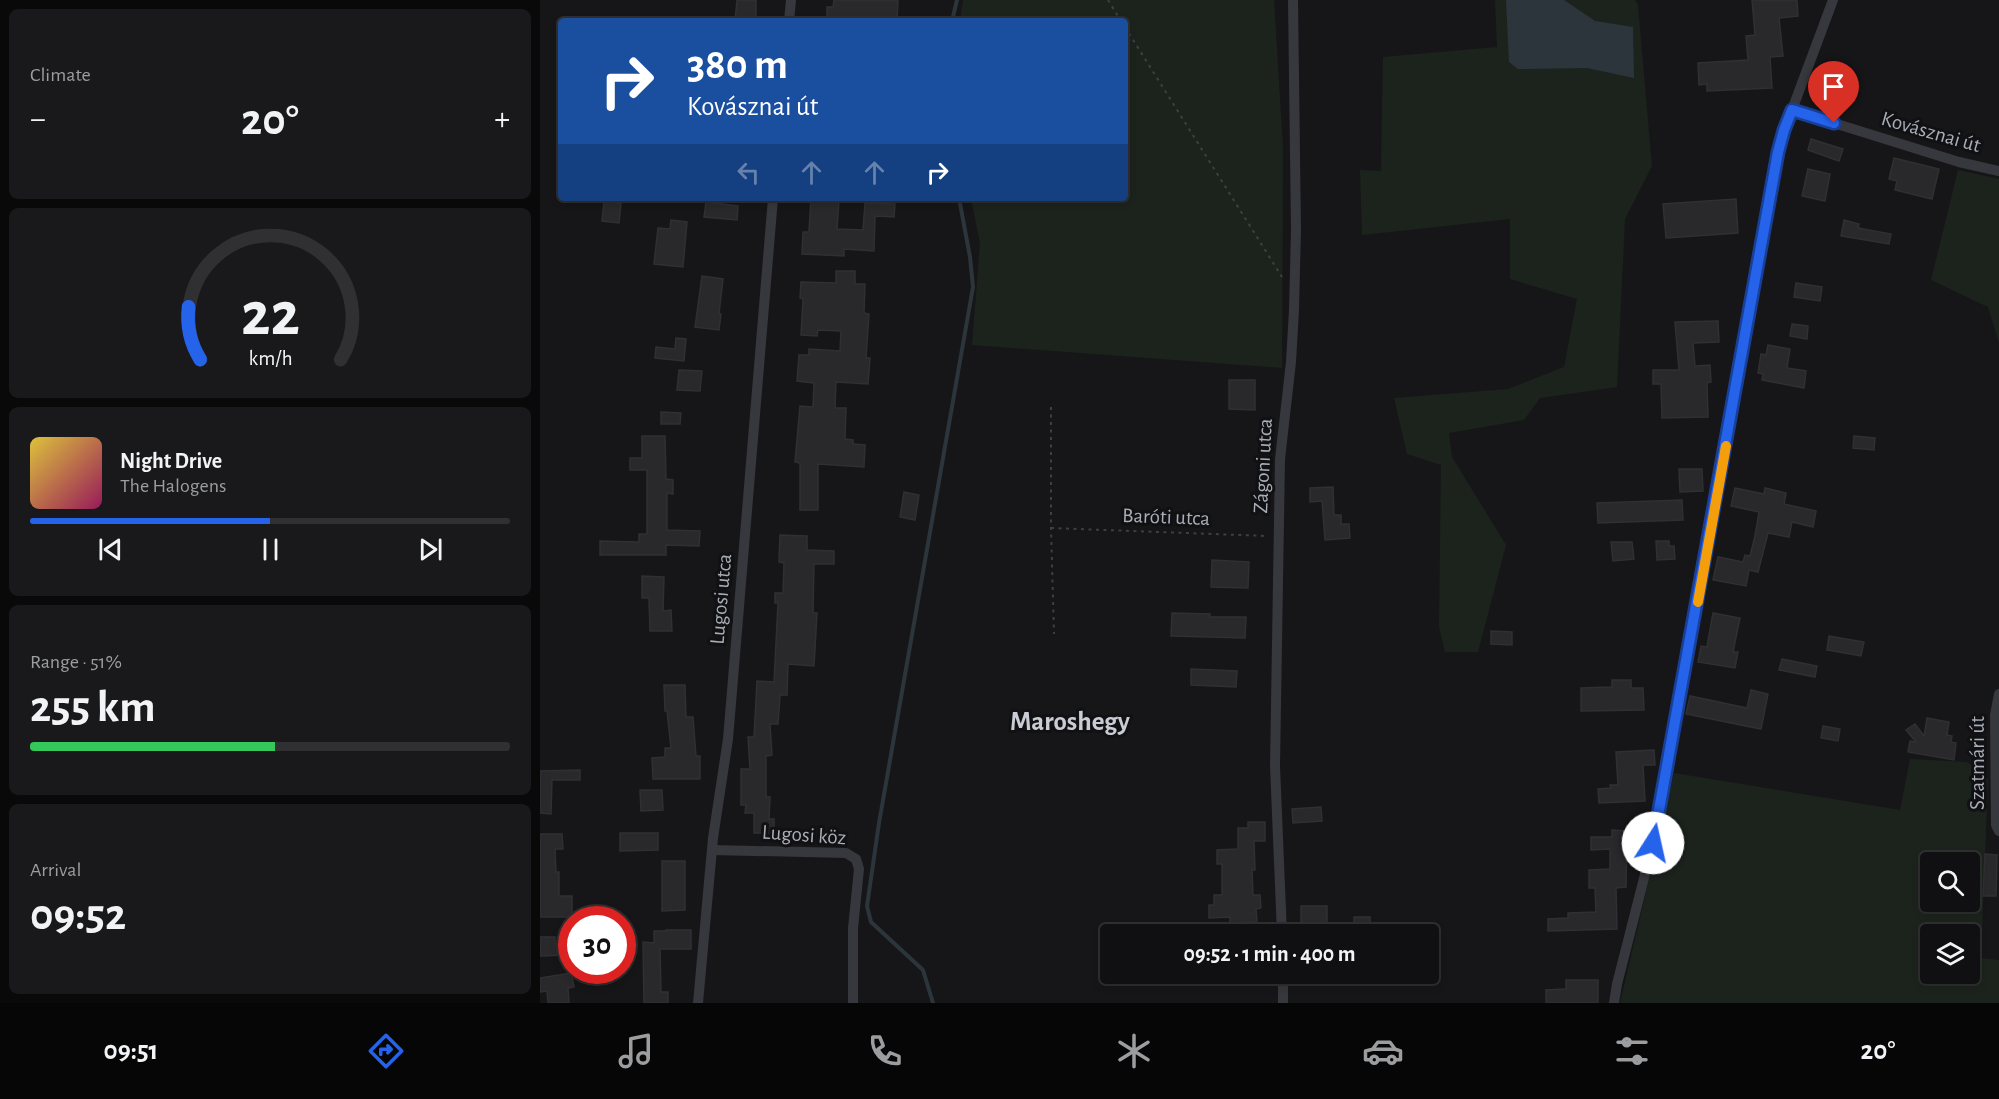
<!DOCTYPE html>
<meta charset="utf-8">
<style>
:root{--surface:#101012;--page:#19191b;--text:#f1f3f6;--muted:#9c9d9f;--line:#303032;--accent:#2563eb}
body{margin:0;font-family:"Alegreya Sans",sans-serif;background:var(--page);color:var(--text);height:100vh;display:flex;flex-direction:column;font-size:22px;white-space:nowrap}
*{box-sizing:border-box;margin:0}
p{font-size:20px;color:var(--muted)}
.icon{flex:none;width:33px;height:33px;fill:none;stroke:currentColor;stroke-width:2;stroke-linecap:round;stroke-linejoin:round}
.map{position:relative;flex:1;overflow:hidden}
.details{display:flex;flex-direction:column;gap:9px;padding:9px;background:#09090a;width:540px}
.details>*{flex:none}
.banner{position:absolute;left:18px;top:18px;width:570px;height:183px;border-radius:6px;box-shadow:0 3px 9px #0003,0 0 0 2px var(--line);background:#1a4fa0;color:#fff;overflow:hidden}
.fabs{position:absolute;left:1380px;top:852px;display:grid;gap:12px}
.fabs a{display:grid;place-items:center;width:60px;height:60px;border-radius:6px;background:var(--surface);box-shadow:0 3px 9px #0003,0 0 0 2px var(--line);font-size:30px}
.speed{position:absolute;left:18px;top:906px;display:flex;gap:12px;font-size:30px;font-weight:700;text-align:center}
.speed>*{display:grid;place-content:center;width:78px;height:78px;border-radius:50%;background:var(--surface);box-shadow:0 3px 9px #0003,0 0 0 2px var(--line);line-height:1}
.speed .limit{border:9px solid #d22;background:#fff;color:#111}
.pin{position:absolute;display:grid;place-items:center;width:51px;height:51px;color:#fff;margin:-62px -26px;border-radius:50% 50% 50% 0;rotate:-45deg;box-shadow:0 0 6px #0007}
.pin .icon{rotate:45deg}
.me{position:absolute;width:66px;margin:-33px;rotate:10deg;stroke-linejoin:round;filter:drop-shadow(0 0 4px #0008)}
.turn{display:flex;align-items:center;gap:21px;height:126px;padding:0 30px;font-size:27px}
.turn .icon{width:78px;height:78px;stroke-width:2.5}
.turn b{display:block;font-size:42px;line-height:51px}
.lanes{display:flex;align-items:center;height:57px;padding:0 30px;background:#0003;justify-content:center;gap:30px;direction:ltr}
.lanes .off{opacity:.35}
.big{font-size:45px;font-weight:600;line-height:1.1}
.details .card{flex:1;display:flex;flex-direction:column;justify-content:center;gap:9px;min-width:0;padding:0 21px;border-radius:9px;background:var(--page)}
.details .dial{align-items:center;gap:0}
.dial svg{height:156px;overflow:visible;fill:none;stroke:var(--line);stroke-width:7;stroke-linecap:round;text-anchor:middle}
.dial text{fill:var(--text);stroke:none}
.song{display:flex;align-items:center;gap:18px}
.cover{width:72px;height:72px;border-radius:9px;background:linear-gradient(135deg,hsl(50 70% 55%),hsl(330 70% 35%))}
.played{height:6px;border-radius:3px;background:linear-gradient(90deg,var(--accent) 50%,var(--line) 50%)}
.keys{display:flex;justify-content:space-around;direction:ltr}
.heat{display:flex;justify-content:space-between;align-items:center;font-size:33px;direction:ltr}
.charge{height:9px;border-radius:4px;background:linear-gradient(90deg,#34c759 51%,var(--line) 0)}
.trip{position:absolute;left:560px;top:924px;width:339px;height:60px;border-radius:6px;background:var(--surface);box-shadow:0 3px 9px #0003,0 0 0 2px var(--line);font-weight:600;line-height:60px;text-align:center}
.tabs{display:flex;height:96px;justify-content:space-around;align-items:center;background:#060607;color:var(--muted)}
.tabs .icon{width:42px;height:42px}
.tabs .current{color:var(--accent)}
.tabs b{font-size:27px;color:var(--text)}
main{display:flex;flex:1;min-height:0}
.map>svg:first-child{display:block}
</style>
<main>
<section class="details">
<div class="card"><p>Climate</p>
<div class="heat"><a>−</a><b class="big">20°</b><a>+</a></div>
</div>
<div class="card dial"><svg viewBox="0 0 100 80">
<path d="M14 69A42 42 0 1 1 86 69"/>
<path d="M14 69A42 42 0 0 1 8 42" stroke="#2563eb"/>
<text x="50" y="56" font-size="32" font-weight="700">22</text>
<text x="50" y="72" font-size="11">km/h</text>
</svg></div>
<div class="card">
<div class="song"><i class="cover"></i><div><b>Night Drive</b><p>The Halogens</p></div></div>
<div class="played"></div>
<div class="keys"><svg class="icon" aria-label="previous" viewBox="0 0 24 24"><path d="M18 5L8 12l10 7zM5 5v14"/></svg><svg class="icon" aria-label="pause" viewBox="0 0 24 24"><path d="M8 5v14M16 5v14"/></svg><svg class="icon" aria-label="next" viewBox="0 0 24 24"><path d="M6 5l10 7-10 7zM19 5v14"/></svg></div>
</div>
<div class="card"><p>Range · 51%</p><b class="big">255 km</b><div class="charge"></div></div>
<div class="card"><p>Arrival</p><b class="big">09:52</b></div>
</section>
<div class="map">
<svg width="1459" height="1003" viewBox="0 0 1459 1003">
<rect width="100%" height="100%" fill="#161618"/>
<g fill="#1c231d" fill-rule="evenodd">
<polygon points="423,0 734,0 743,147 742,368 432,345 440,244 431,198 585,198 585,21 420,21"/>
<polygon points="955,0 1095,0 1098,5 1112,166 1085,219 1077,387 1000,398 984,420 909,433 912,457 966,545 938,652 905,652 899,627 901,465 867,454 854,398 968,389 1024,367 1037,299 970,279 970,219 822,235 820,170 841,171 843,57 957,47"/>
<polygon points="1418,170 1459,179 1459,343 1448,307 1391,280"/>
<path d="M1370,759L1427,762L1448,779L1441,958L1459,960V1003H1080L1134,773L1360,810ZM1390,862H1430V902H1390ZM1390,934H1430V974H1390Z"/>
</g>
<polygon fill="#2c353c" points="966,0 1024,0 1055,21 1093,27 1094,78 1047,68 978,69 969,62"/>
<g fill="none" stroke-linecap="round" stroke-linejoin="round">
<g stroke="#2c353c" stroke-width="4">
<polyline points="412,21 417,0"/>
<polyline points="393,1003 383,970 331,922 327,906 339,823 433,287 430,257 419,198"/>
</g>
</g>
<g fill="#29292c" stroke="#303034" stroke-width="1.5">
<polygon points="197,0 216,0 216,21 195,21"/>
<polygon points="294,0 358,0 357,21 287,17 287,7 293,7"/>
<polygon points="1212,0 1257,0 1258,16 1239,18 1243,56 1230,57 1232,88 1167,91 1167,84 1159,85 1158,63 1208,60 1206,36 1215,35"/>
<polygon points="1271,139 1303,149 1299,161 1268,150"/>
<polygon points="1354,158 1399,169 1392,199 1355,190 1357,181 1349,179"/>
<polygon points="1268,169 1290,174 1285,201 1262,196"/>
<polygon points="271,198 292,198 292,200 299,200 297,229 323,230 325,203 355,204 354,217 335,216 334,251 304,249 304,256 262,254 263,232 269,232"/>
<polygon points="1196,199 1198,233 1126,238 1123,204"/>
<polygon points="64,202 81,203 79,223 62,221"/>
<polygon points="166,202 198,206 197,220 164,217"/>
<polygon points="131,220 147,222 143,267 114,264 118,228 130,229"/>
<polygon points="1304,220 1319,224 1318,228 1351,234 1349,244 1301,236"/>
<polygon points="296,271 315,271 315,284 325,284 324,313 329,314 326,358 330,358 328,384 296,382 295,408 306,408 305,439 313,440 313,444 325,445 324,467 278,464 278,510 260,510 260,463 255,462 260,406 273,407 274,383 257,381 259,355 269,355 269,349 300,351 301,331 278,330 277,336 261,335 263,299 260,298 261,282 296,283"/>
<polygon points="162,276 183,279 179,314 181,314 179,330 155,327"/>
<polygon points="1256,283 1282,287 1280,301 1254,297"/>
<polygon points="1178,321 1179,342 1153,343 1155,366 1170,365 1171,382 1167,383 1168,417 1122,418 1121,384 1113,384 1113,370 1139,370 1135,322"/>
<polygon points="1252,324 1268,326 1267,339 1250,336"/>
<polygon points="136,338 146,339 144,361 115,358 116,347 135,349"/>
<polygon points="1228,345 1250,349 1247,368 1266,371 1264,388 1222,380 1223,374 1218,373 1221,354 1226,355"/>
<polygon points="139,370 162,371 160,391 137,390"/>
<polygon points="689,380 715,380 715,410 689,409"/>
<polygon points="121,412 141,413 140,424 121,424"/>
<polygon points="102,436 125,436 126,479 133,480 133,494 127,493 127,530 160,531 159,546 126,545 126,555 60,555 60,541 99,542 99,534 107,534 107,470 90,470 90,458 102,458"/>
<polygon points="1314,436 1335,438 1334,450 1313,448"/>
<polygon points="1139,469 1162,469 1163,491 1140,492"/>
<polygon points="793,487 794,515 801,515 801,524 809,524 810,538 785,540 782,501 770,502 770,488"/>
<polygon points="1195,488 1224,494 1225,488 1246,493 1244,504 1276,511 1273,527 1252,522 1249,537 1228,533 1218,572 1209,570 1206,586 1173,580 1178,557 1203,562 1205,555 1210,556 1215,536 1219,512 1191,506"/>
<polygon points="364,492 379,495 375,520 360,517"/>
<polygon points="1142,500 1143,520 1058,523 1057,503"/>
<polygon points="240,535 267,536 267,550 294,551 294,564 274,564 273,613 277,613 274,666 248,664 247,695 240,695 238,724 230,724 232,755 226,756 226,797 230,797 229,819 234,819 234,833 214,833 214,813 205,813 206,805 201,805 201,769 210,769 208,737 214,737 217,681 234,682 238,603 235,603 235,593 243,593 244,563 239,562"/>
<polygon points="1116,541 1129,541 1129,546 1134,546 1135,559 1117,560"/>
<polygon points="1071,542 1092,542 1094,559 1073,561"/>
<polygon points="672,560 709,562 708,588 671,587"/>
<polygon points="102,576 124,577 123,611 131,610 132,631 110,631 109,598 102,598"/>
<polygon points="632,613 670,614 670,617 706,617 705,638 631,636"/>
<polygon points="1173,613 1200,618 1193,652 1198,652 1195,668 1158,662 1161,646 1167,647"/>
<polygon points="951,631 972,632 972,645 951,644"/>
<polygon points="1289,636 1324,642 1321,656 1287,650"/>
<polygon points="1242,659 1277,666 1275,677 1239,670"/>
<polygon points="651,669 697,671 696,687 651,685"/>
<polygon points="1072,680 1091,680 1091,688 1103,688 1104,710 1041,711 1041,688 1072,687"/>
<polygon points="124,685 145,685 146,717 153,717 156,756 160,756 160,779 113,779 112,758 125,757 125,748 131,748 127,711 125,711"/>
<polygon points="1211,690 1228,694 1221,729 1146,714 1150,696 1207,708"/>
<polygon points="1387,718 1409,722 1407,735 1412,736 1411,742 1416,743 1414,760 1368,752 1370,741 1376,742 1366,730 1375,724 1384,736"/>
<polygon points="1283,726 1300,729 1298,741 1281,738"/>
<polygon points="1114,750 1115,765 1103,765 1105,801 1059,803 1058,789 1071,788 1070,785 1078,785 1076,752"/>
<polygon points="40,770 40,780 12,780 11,814 0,813 0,771"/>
<polygon points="100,790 122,790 123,810 101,811"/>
<polygon points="781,807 782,821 753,823 752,809"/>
<polygon points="708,822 725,822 725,841 714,841 715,870 712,870 713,895 720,895 721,908 716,909 717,922 690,923 690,917 669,918 669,905 674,905 674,895 682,895 682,864 677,864 677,850 698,849 698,828 708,828"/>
<polygon points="1072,830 1087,831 1086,887 1076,888 1077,929 1008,931 1008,919 1028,918 1028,913 1056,912 1055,888 1049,888 1049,870 1070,869 1070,849 1051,850 1051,837 1072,837"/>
<polygon points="80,833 118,833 118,850 80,851"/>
<polygon points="0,834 22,834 23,849 15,849 16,872 19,872 19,896 32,896 32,917 0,917"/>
<polygon points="1445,854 1457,855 1456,896 1443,896"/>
<polygon points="122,861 145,861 145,910 122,911"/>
<rect x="761" y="906" width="26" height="28"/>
<rect x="814" y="917" width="16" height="17"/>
<polygon points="126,930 151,930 151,949 120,949 121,992 128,992 128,1003 104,1003 103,942 114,943 114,931 126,931"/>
<polygon points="0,937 15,937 15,944 24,944 25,955 0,956"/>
<polygon points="31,973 34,987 28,988 29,1003 8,1003 7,991 0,992 0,978"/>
<polygon points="1026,980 1058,980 1058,1003 1006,1003 1006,990 1026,989"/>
</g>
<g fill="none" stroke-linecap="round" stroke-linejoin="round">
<g stroke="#3d3f44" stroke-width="2" stroke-dasharray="3 4.5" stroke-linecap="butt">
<polyline points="568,0 581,21"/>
<polyline points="585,27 742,277"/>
<polyline points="511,407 511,528 514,634"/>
<polyline points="511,528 727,536"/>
</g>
<g stroke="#37383d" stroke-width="10">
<polyline points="1293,0 1252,110 1419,162 1459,171"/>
<polyline points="249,21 251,0"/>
<polyline points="1459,694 1455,715 1456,825 1459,831"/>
<polyline points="172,850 306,853 316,859 319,869 313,928 313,1003"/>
<polyline points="742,934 735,766 740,459 751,362 754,310 756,230 753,0"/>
<polyline points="743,974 743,1003"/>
<polyline points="158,1003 173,838 188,739 233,198"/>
<polyline points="1074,1003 1077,984 1113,843 1238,152 1244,130 1252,110"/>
</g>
</g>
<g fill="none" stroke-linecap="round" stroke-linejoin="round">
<defs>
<polyline id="route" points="1113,843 1238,152 1244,130 1252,110 1294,123"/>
</defs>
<use href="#route" stroke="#184099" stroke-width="15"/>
<use href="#route" stroke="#2563eb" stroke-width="10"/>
<polyline stroke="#f59e0b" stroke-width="10" points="1158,602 1186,446"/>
</g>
<g text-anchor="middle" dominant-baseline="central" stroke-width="6" stroke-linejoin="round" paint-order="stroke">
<g font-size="21" fill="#a8adb8" stroke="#111113">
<text transform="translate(1391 132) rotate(16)">Kovásznai út</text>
<text transform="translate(723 466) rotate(-87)">Zágoni utca</text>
<text transform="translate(626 517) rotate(2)">Baróti utca</text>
<text transform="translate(181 599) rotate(-85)">Lugosi utca</text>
<text transform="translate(1437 763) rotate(-90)">Szatmári út</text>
<text transform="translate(264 835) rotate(4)">Lugosi köz</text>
</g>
<g font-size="27" font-weight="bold" fill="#c9ccd4" stroke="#111113">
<text x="530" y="721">Maroshegy</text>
</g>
</g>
</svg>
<div class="fabs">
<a><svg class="icon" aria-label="search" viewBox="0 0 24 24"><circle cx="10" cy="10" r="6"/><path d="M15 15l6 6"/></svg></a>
<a><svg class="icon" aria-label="layers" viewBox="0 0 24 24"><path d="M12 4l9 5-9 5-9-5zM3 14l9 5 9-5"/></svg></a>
</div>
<div class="speed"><div class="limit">30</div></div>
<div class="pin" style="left:1294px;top:123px;background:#d93025"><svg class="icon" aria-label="arrive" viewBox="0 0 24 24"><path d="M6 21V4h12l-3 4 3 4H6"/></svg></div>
<svg class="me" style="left:1113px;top:843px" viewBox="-20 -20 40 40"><circle r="19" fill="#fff"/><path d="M0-13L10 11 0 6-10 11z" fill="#2563eb"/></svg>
<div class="trip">09:52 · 1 min · 400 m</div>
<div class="banner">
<div class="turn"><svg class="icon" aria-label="right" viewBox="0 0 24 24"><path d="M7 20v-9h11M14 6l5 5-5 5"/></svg><div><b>380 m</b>Kovásznai út</div></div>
<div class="lanes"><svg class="icon off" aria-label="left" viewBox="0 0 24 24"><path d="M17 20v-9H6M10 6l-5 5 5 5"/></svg><svg class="icon off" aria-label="ahead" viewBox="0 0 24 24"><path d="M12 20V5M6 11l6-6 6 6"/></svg><svg class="icon off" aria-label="ahead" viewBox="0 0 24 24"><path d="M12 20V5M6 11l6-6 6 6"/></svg><svg class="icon" aria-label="right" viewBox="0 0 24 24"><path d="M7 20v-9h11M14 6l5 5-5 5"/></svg></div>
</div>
</div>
</main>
<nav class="tabs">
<b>09:51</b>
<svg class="icon current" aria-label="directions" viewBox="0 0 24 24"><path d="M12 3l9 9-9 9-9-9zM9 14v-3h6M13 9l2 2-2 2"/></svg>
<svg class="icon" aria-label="music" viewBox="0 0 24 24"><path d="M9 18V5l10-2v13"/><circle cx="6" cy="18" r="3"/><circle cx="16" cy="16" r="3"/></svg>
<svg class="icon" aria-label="phone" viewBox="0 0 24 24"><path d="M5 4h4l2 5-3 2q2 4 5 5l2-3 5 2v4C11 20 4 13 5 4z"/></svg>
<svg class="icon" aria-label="climate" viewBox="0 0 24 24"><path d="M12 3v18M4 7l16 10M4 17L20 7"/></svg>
<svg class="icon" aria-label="car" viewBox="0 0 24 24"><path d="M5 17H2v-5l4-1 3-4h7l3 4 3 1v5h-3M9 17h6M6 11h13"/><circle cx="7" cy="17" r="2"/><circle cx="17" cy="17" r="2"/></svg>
<svg class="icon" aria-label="filters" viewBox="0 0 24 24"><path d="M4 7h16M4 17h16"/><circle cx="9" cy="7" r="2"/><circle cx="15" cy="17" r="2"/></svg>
<b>20°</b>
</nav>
